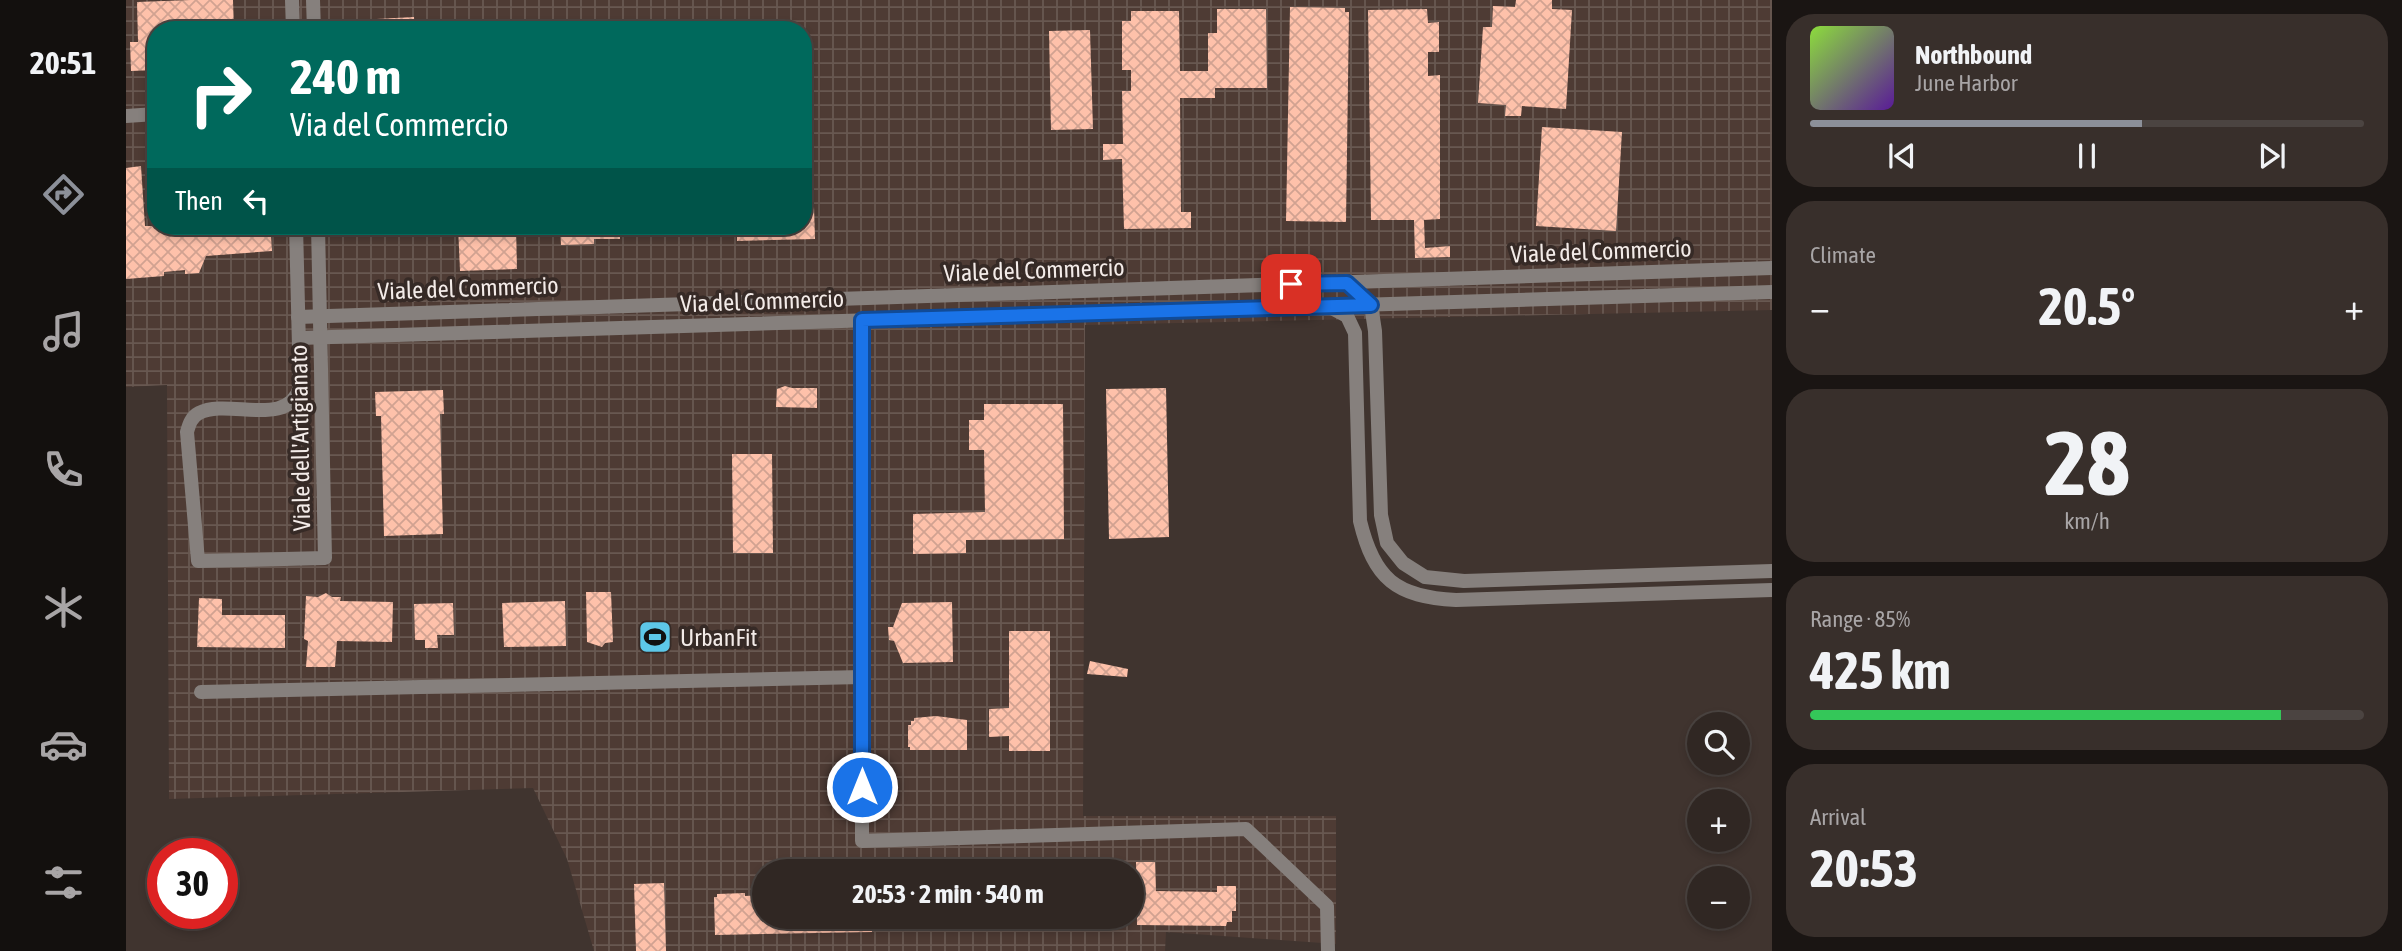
<!DOCTYPE html>
<meta charset="utf-8">
<style>
:root{--surface:#302723;--page:#382f2b;--text:#f1f3f6;--muted:#a8a5a6;--line:#4b4441;--accent:#8c9099}
body{margin:0;font-family:"Asap Condensed",sans-serif;background:var(--page);color:var(--text);height:100vh;display:flex;flex-direction:column;font-size:26px;white-space:nowrap}
*{box-sizing:border-box;margin:0}
p{font-size:23px;color:var(--muted)}
.icon{flex:none;width:38px;height:38px;fill:none;stroke:currentColor;stroke-width:2;stroke-linecap:round;stroke-linejoin:round}
.map{position:relative;flex:1;overflow:hidden}
.sheet{display:flex;flex-direction:column;gap:14px;padding:14px;background:#1a1513;width:630px}
.sheet>*{flex:none}
.top-card{position:absolute;left:21px;top:21px;width:665px;height:214px;border-radius:28px;box-shadow:0 4px 10px #0003,0 0 0 2px var(--line);background:#00695c;color:#fff;overflow:hidden}
.buttons{position:absolute;left:1561px;top:712px;display:grid;gap:14px}
.buttons a{display:grid;place-items:center;width:63px;height:63px;border-radius:50%;background:var(--surface);box-shadow:0 4px 10px #0003,0 0 0 2px var(--line);font-size:35px}
.speed{position:absolute;left:21px;top:838px;display:flex;gap:14px;font-size:35px;font-weight:700;text-align:center}
.speed>*{display:grid;place-content:center;width:91px;height:91px;border-radius:50%;background:var(--surface);box-shadow:0 4px 10px #0003,0 0 0 2px var(--line);line-height:1}
.speed .limit{border:10px solid #d22;background:#fff;color:#111}
.pin{position:absolute;display:grid;place-items:center;width:60px;height:60px;color:#fff;margin:-30px;border-radius:14px;box-shadow:0 4px 10px #0006}
.me{position:absolute;width:77px;margin:-38px;rotate:0deg;stroke-linejoin:round;filter:drop-shadow(0 0 5px #0008)}
.turn{display:flex;align-items:center;gap:24px;height:147px;padding:0 28px;font-size:32px}
.turn .icon{width:91px;height:91px;stroke-width:2.5}
.turn b{display:block;font-size:49px;line-height:60px}
.then{display:flex;align-items:center;height:66px;padding:0 28px;background:#0003;gap:14px;font-size:26px}
.big{font-size:52px;font-weight:700;line-height:1.1}
.sheet .card{flex:1;display:flex;flex-direction:column;justify-content:center;gap:10px;min-width:0;padding:0 24px;border-radius:28px;background:var(--page)}
.sheet .dial{align-items:center;gap:0}
.dial b{font-size:91px;line-height:1}
.song{display:flex;align-items:center;gap:21px}
.cover{width:84px;height:84px;border-radius:10px;background:linear-gradient(135deg,hsl(90 70% 55%),hsl(270 70% 35%))}
.played{height:7px;border-radius:4px;background:linear-gradient(90deg,var(--accent) 60%,var(--line) 60%)}
.keys{display:flex;justify-content:space-around;direction:ltr}
.heat{display:flex;justify-content:space-between;align-items:center;font-size:38px;direction:ltr}
.charge{height:10px;border-radius:5px;background:linear-gradient(90deg,#34c759 85%,var(--line) 0)}
.trip{position:absolute;left:626px;top:859px;width:392px;height:70px;border-radius:35px;background:var(--surface);box-shadow:0 4px 10px #0003,0 0 0 2px var(--line);font-weight:700;line-height:70px;text-align:center}
main{display:flex;flex:1;min-height:0}
.tabs{display:flex;flex-direction:column;width:126px;justify-content:space-around;align-items:center;background:#13100e;color:var(--muted)}
.tabs .icon{width:49px;height:49px}
.tabs .active{color:var(--accent)}
.tabs b{font-size:32px;color:var(--text)}
.map>svg:first-child{display:block}
</style>
<main>
<nav class="tabs">
<b>20:51</b>
<svg class="icon active" aria-label="directions" viewBox="0 0 24 24"><path d="M12 3l9 9-9 9-9-9zM9 14v-3h6M13 9l2 2-2 2"/></svg>
<svg class="icon" aria-label="music" viewBox="0 0 24 24"><path d="M9 18V5l10-2v13"/><circle cx="6" cy="18" r="3"/><circle cx="16" cy="16" r="3"/></svg>
<svg class="icon" aria-label="phone" viewBox="0 0 24 24"><path d="M5 4h4l2 5-3 2q2 4 5 5l2-3 5 2v4C11 20 4 13 5 4z"/></svg>
<svg class="icon" aria-label="climate" viewBox="0 0 24 24"><path d="M12 3v18M4 7l16 10M4 17L20 7"/></svg>
<svg class="icon" aria-label="car" viewBox="0 0 24 24"><path d="M5 17H2v-5l4-1 3-4h7l3 4 3 1v5h-3M9 17h6M6 11h13"/><circle cx="7" cy="17" r="2"/><circle cx="17" cy="17" r="2"/></svg>
<svg class="icon" aria-label="filters" viewBox="0 0 24 24"><path d="M4 7h16M4 17h16"/><circle cx="9" cy="7" r="2"/><circle cx="15" cy="17" r="2"/></svg>
</nav>
<div class="map">
<svg width="1646" height="951" viewBox="0 0 1646 951">
<defs>
<pattern id="industrial-grid" width="8" height="8" patternUnits="userSpaceOnUse" patternTransform="scale(1.75)"><rect width="8" height="8" fill="#4e3b34"/><path d="M0 4h8M4 0v8" fill="none" stroke="#685851"/></pattern>
<pattern id="building-cross-hatch" width="8" height="8" patternUnits="userSpaceOnUse" patternTransform="scale(1.75)"><rect width="8" height="8" fill="#fec1aa"/><path d="M0 0l8 8M0 8l8-8" fill="none" stroke="#d1a291"/></pattern>
</defs>
<rect width="100%" height="100%" fill="#40342f"/>
<path fill="url(#industrial-grid)" fill-rule="evenodd" d="M0,0H1646V310L959,325L957,816H1210V944L1040,932L1039,951H468L441,859L407,788L43,799L41,385L0,387ZM30,30H677V226H30ZM639,872H1006V917H639Z"/>
<g fill="url(#building-cross-hatch)">
<polygon points="65,0 107,0 108,30 30,30 30,70 5,71 4,42 12,42 11,2"/>
<polygon points="1390,0 1426,0 1426,9 1446,10 1440,109 1396,106 1395,116 1379,116 1380,105 1352,103 1357,27 1366,27 1367,6 1389,7"/>
<polygon points="1164,7 1219,8 1219,12 1223,12 1220,222 1160,221"/>
<polygon points="1091,9 1140,9 1141,88 1089,88 1089,98 1054,98 1055,212 1065,212 1065,228 998,229 996,159 977,160 977,144 997,144 996,91 1005,91 1005,70 996,70 996,21 1005,21 1005,11 1053,11 1054,71 1082,71 1082,33 1091,33"/>
<polygon points="1301,9 1302,23 1313,22 1313,52 1302,52 1302,76 1314,75 1314,219 1298,220 1299,248 1324,246 1324,257 1289,258 1288,220 1245,220 1242,10"/>
<polygon points="288,17 289,30 232,30 232,20"/>
<polygon points="964,30 967,129 925,130 923,31"/>
<polygon points="1416,127 1496,132 1490,231 1410,226"/>
<polygon points="677,142 686,142 689,239 611,241 611,226 677,226"/>
<polygon points="15,166 19,226 110,226 110,237 145,235 146,251 80,256 73,273 59,274 59,270 38,272 38,276 0,279 0,168"/>
<polygon points="332,226 390,226 391,269 334,271"/>
<polygon points="434,226 494,226 494,239 468,239 468,244 435,245"/>
<polygon points="659,386 666,388 691,388 691,408 650,407 651,389"/>
<polygon points="1040,388 1043,537 983,539 980,389"/>
<polygon points="317,390 318,414 314,414 317,534 258,536 255,416 250,416 249,392"/>
<polygon points="858,404 937,404 938,539 840,540 840,553 787,554 787,514 859,512 858,450 843,450 843,420 858,420"/>
<polygon points="606,454 646,454 647,553 607,553"/>
<polygon points="460,592 485,592 487,642 479,643 476,647 461,642"/>
<polygon points="200,593 206,597 215,597 214,601 267,602 266,642 211,641 209,667 180,667 182,641 178,639 180,596 192,597"/>
<polygon points="73,598 96,599 96,615 159,615 159,648 71,647"/>
<polygon points="439,601 440,646 378,647 376,603"/>
<polygon points="826,602 827,662 777,663 768,641 763,640 762,627 767,627 776,603"/>
<polygon points="327,603 328,635 311,635 312,648 299,648 299,640 289,640 288,604"/>
<polygon points="883,631 924,631 924,751 883,751 883,736 863,737 863,709 883,708"/>
<polygon points="964,661 1002,669 1001,677 961,674"/>
<polygon points="810,716 841,720 841,750 784,750 784,747 782,747 782,725 785,725 785,721 788,721 788,718"/>
<polygon points="1010,862 1029,862 1030,891 1091,892 1091,886 1110,886 1110,911 1106,911 1106,922 1101,922 1100,926 1011,925"/>
<polygon points="538,883 540,951 510,951 508,884"/>
<polygon points="619,893 619,896 639,895 639,917 745,917 746,932 589,935 588,897 591,897 591,894"/>
</g>
<g fill="none" stroke-linecap="round" stroke-linejoin="round">
<g stroke="#86807d" stroke-width="14">
<polyline points="166,0 167,30"/>
<polyline points="187,0 188,30"/>
<polyline points="0,116 30,114"/>
<path d="M170,226L174,387C162,429 102,398 73,413C65,417 63,425 61,432L72,561L199,558L192,226"/>
<polyline points="1221,283 1245,305 1249,331 1255,515 1261,543 1277,563 1299,577 1338,581 1646,571"/>
<path d="M1202,306L1221,316L1229,333L1234,521C1248,579 1270,597 1330,600L1646,590"/>
<polyline points="172,317 1646,268"/>
<polyline points="736,320 736,841 1120,829 1201,906 1202,951"/>
<polyline points="173,338 1646,292"/>
<polyline points="75,692 736,677"/>
</g>
</g>
<g fill="none" stroke-linecap="round" stroke-linejoin="round">
<defs>
<polyline id="route" points="736,787 736,320 1245,305 1221,283 1165,284"/>
</defs>
<use href="#route" stroke="#114b97" stroke-width="18"/>
<use href="#route" stroke="#1a73e8" stroke-width="12"/>
</g>
<defs>
<symbol id="stadium-square" viewBox="-11 -11 22 22"><rect x="-9" y="-9" width="18" height="18" rx="4" fill="#5dc7e8" stroke="#362a26"/><path d="M0-5a6.5 5 0 1 0 0 10a6.5 5 0 1 0 0-10ZM-3.5-1.8h7v3.6h-7Z" fill="#111"/></symbol>
</defs>
<g fill-rule="evenodd">
<use href="#stadium-square" x="510" y="618" width="38" height="38"/>
</g>
<g text-anchor="middle" dominant-baseline="central" stroke-width="7" stroke-linejoin="round" paint-order="stroke">
<g font-size="24" fill="#f3ebe8" stroke="#362a26">
<text transform="translate(1475 251) rotate(-2)">Viale del Commercio</text>
<text transform="translate(908 270) rotate(-2)">Viale del Commercio</text>
<text transform="translate(342 288) rotate(-2)">Viale del Commercio</text>
<text transform="translate(636 301) rotate(-2)">Via del Commercio</text>
<text transform="translate(174 438) rotate(-91)">Viale dell'Artigianato</text>
</g>
<g font-size="24" fill="#f3ebe8" stroke="#362a26" text-anchor="start">
<text x="554" y="637">UrbanFit</text>
</g>
</g>
</svg>
<div class="buttons">
<a><svg class="icon" aria-label="search" viewBox="0 0 24 24"><circle cx="10" cy="10" r="6"/><path d="M15 15l6 6"/></svg></a>
<a>+</a>
<a>−</a>
</div>
<div class="speed"><div class="limit">30</div></div>
<div class="pin" style="left:1165px;top:284px;background:#d93025"><svg class="icon" aria-label="arrive" viewBox="0 0 24 24"><path d="M6 21V4h12l-3 4 3 4H6"/></svg></div>
<svg class="me" style="left:736px;top:787px" viewBox="-20 -20 40 40"><circle r="17" fill="#1a73e8" stroke="#fff" stroke-width="3"/><path d="M0-11L8 9 0 5-8 9z" fill="#fff"/></svg>
<div class="trip">20:53 · 2 min · 540 m</div>
<div class="top-card">
<div class="turn"><svg class="icon" aria-label="right" viewBox="0 0 24 24"><path d="M7 20v-9h11M14 6l5 5-5 5"/></svg><div><b>240 m</b>Via del Commercio</div></div>
<div class="then">Then<svg class="icon" aria-label="left" viewBox="0 0 24 24"><path d="M17 20v-9H6M10 6l-5 5 5 5"/></svg></div>
</div>
</div>
<section class="sheet">
<div class="card">
<div class="song"><i class="cover"></i><div><b>Northbound</b><p>June Harbor</p></div></div>
<div class="played"></div>
<div class="keys"><svg class="icon" aria-label="previous" viewBox="0 0 24 24"><path d="M18 5L8 12l10 7zM5 5v14"/></svg><svg class="icon" aria-label="pause" viewBox="0 0 24 24"><path d="M8 5v14M16 5v14"/></svg><svg class="icon" aria-label="next" viewBox="0 0 24 24"><path d="M6 5l10 7-10 7zM19 5v14"/></svg></div>
</div>
<div class="card"><p>Climate</p>
<div class="heat"><a>−</a><b class="big">20.5°</b><a>+</a></div>
</div>
<div class="card dial"><b>28</b><p>km/h</p></div>
<div class="card"><p>Range · 85%</p><b class="big">425 km</b><div class="charge"></div></div>
<div class="card"><p>Arrival</p><b class="big">20:53</b></div>
</section>
</main>
